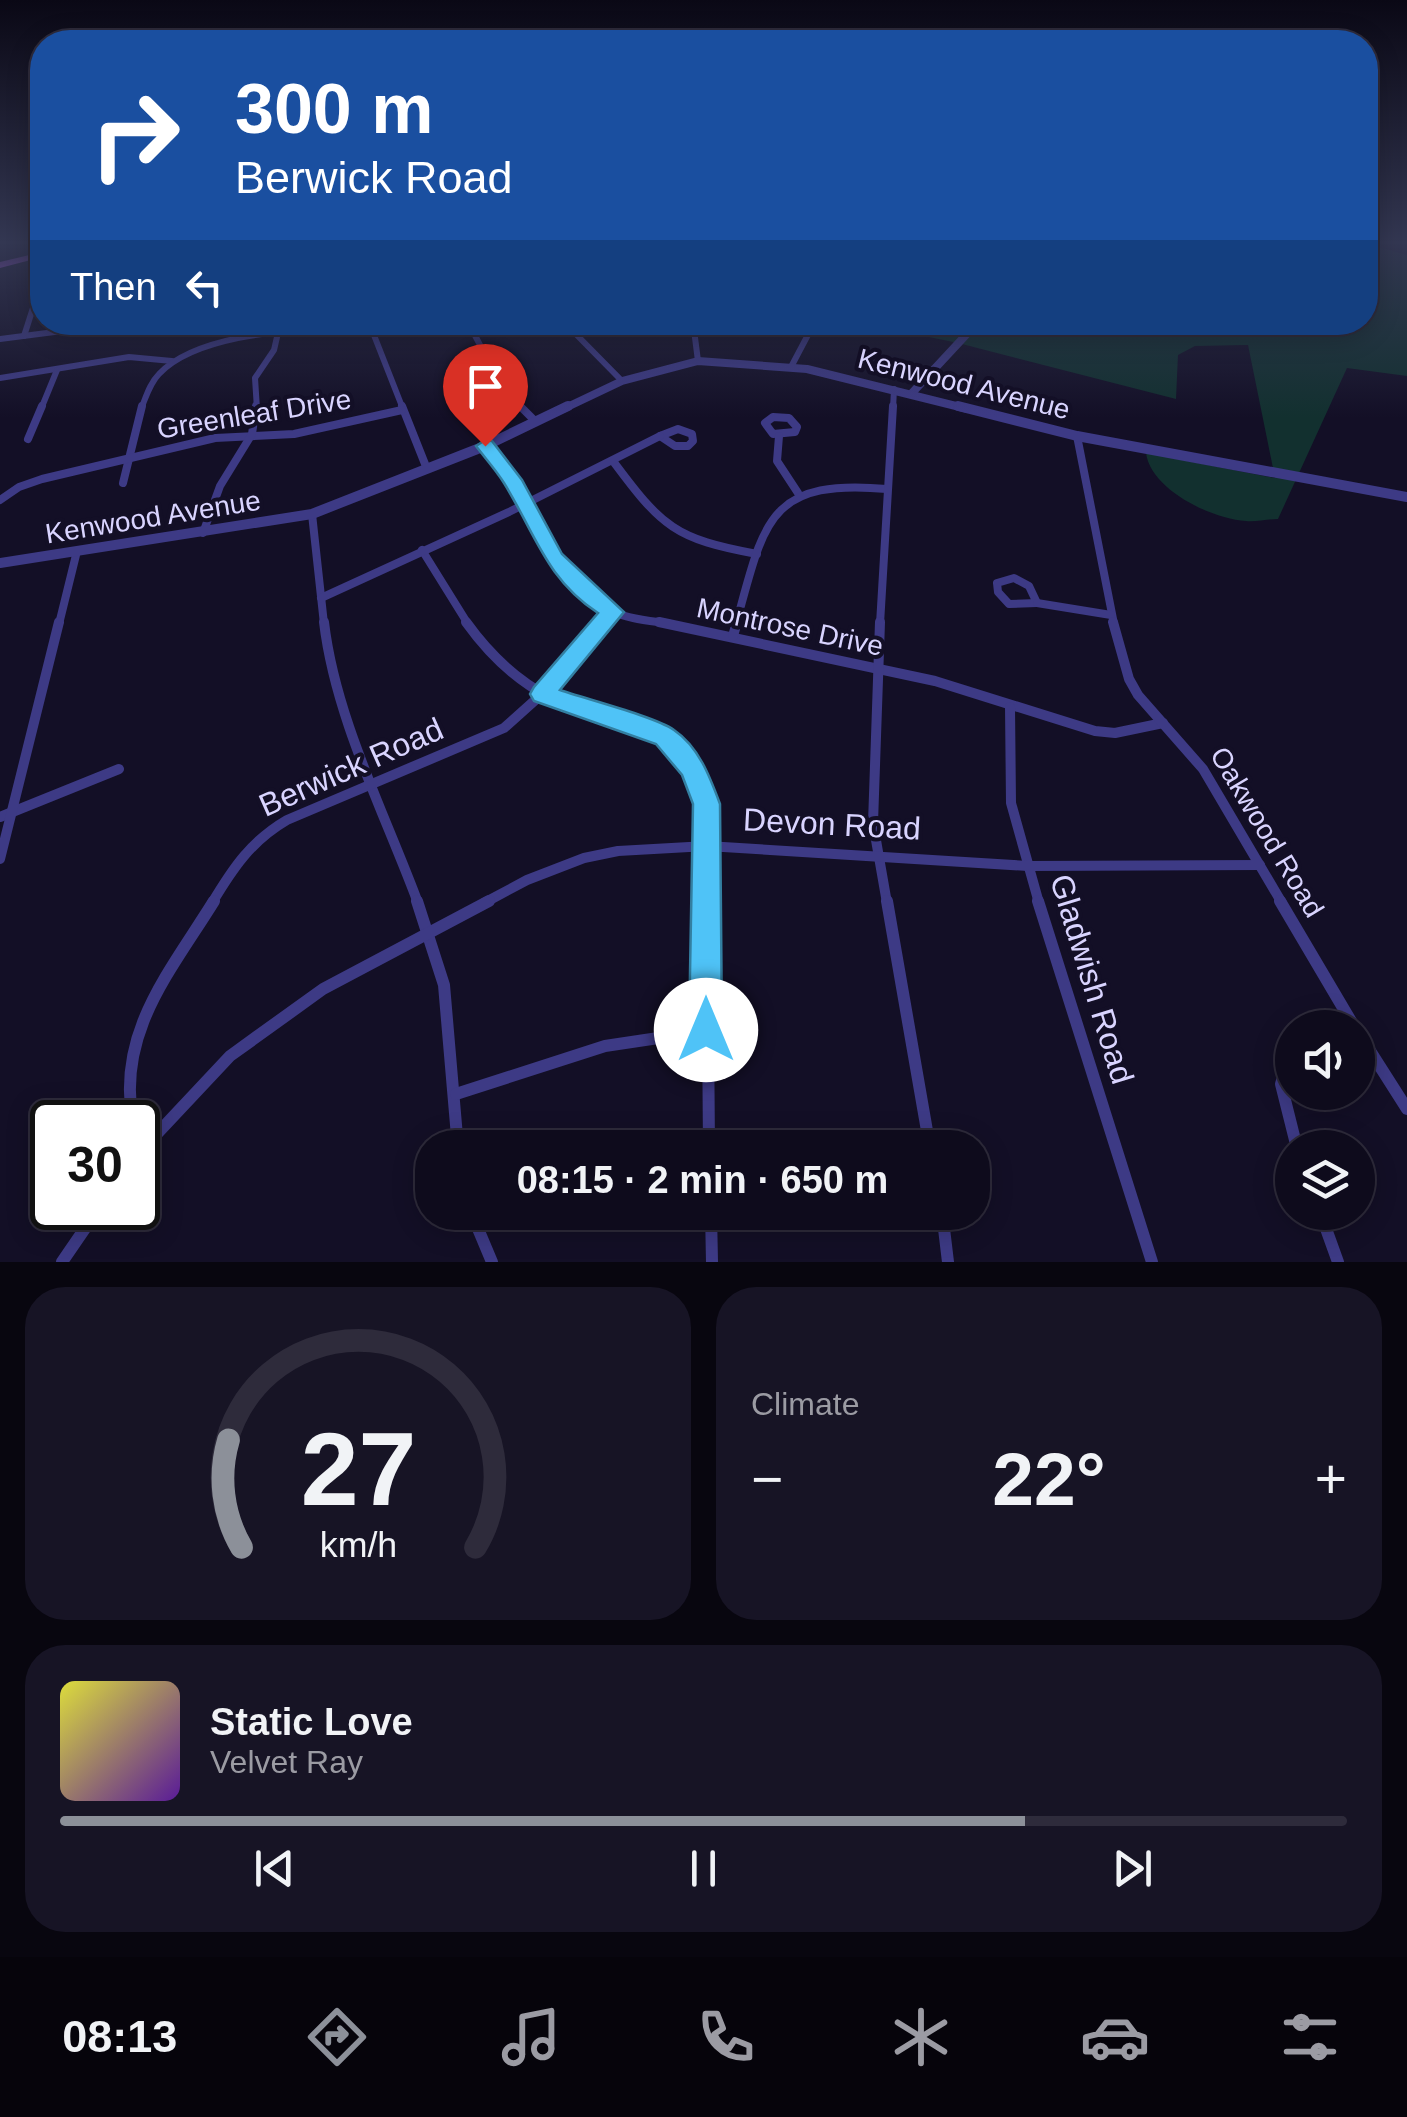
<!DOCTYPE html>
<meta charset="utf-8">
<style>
:root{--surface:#0e0b1c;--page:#171425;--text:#f1f3f6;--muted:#9b9ba3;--line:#2e2b3b;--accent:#8c9099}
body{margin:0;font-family:Arial,sans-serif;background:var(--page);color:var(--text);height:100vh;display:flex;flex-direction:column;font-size:38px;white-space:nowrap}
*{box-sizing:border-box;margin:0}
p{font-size:32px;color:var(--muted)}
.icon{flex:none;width:55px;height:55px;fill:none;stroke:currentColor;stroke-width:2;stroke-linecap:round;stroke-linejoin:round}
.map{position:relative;height:1262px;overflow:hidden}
.details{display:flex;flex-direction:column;gap:25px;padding:25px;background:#08060f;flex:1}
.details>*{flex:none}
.hud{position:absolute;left:30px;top:30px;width:1348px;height:305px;border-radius:40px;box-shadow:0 5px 25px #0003,0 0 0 2px var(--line);background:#1a4fa0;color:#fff;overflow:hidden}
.controls{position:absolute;left:1275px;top:1010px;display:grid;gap:20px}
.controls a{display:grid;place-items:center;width:100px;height:100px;border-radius:50%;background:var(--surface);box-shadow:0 5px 25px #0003,0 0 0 2px var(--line);font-size:50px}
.speed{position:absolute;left:30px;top:1100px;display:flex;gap:20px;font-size:50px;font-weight:700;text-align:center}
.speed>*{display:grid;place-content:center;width:130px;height:130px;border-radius:50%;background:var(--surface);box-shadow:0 5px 25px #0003,0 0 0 2px var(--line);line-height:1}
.speed .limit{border:5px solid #111;border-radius:15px;background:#fff;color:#111}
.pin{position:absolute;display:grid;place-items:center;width:85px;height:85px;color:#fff;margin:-102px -42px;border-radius:50% 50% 50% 0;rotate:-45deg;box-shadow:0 0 10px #0007}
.pin .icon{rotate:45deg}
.me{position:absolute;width:110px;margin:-55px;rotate:0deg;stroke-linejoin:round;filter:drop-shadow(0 0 8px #0008)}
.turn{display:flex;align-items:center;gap:35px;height:210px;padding:0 40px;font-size:45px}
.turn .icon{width:130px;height:130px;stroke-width:2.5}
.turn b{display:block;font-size:70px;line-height:85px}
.then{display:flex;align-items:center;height:95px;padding:0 40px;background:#0003;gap:20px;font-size:38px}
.big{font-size:75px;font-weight:600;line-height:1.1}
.details .card{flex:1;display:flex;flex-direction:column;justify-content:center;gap:15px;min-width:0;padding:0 35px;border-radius:40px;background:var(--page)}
.details .dial{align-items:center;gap:0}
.dial svg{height:260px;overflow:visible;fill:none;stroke:var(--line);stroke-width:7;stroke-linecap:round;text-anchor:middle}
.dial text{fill:var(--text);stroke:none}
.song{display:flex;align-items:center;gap:30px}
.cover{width:120px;height:120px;border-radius:15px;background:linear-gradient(135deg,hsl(60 70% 55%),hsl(270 70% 35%))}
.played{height:10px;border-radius:5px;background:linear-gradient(90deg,var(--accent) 75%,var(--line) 75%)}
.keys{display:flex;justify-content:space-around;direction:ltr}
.heat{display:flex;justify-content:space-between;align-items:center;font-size:55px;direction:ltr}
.details .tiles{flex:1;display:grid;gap:25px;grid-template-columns:1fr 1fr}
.card:last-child{grid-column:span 2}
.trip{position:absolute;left:415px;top:1130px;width:575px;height:100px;border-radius:40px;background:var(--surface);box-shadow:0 5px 25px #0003,0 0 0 2px var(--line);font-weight:600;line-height:100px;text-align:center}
.tab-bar{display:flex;height:160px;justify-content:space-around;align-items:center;background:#06040b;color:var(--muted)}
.tab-bar .icon{width:70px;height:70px}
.tab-bar .selected{color:var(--accent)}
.tab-bar b{font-size:45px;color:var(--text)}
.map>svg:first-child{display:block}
</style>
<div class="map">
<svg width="1407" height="1262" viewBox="0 0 1407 1262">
<rect width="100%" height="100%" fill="#130f26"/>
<path fill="#12302f" d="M1365,243L1407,255V376L1347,368L1278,519C1268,519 1256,522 1246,521C1212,519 1151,490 1146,453L1275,478L1248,345L1195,346L1178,355L1176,399L958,343L861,323L1066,322L1113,333L1145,322H1365Z"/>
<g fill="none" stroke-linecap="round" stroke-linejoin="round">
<g stroke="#3d3a85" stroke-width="6">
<polyline points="468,322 504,391 523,409"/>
<polyline points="564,322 622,381"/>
<polyline points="693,322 698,361"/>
<polyline points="790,322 813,328"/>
<polyline points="370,325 403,409"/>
<polyline points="24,336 42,280"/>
<polyline points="0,339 132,322"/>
<polyline points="791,367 810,331 820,322"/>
<polyline points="0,378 129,357 172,361"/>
<polyline points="41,409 57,370"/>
<path d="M141,409C146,397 150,383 159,374C203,327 324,330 385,322"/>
<polyline points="257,409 255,378 274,350 277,337"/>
<polyline points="893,409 894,389"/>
</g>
<g stroke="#3d3a85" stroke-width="8">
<polyline points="402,406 427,469"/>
<polyline points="520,406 535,421"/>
<polygon points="773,417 789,418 797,427 795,432 773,434 765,423"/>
<polygon points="678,429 692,434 693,441 688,446 675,446 660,436"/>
<polyline points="779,436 777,461 798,493"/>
<polyline points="1077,436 1114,624"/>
<polyline points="28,439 42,406"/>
<path d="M485,446C524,499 550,578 611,611C627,619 653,621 671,624"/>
<path d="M613,461C662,527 675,539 757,554"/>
<polyline points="123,483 142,406"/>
<polyline points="0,500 19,487 42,479 215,438 294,434 402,410"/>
<polyline points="312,514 324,624"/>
<polyline points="203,533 220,486 252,434 256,406"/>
<polyline points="422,550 468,624"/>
<polygon points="1014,578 1029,586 1037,603 1009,604 998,592 997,583"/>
<polyline points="321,598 509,512 660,436"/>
<polyline points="1037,603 1111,615"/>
<polyline points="59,624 77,551"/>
<polyline points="602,624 613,612"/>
<path d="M736,624C764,523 767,478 887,489"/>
<polyline points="880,624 893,406"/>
</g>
<g stroke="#3d3a85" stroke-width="10">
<path d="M324,622C335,717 385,814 418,903"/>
<path d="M466,622C489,654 515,680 551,698C611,728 687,720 706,804C713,834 707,872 707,903"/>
<polyline points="659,622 935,681 1095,731 1115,733 1163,723"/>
<polyline points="880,622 873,823 887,903"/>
<polyline points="1113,622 1129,679 1138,695 1203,769 1282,903"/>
<polyline points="733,636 737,622"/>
<polyline points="1010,707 1011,803 1039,903"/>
<polyline points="0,817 119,769"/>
<polyline points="0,859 59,622"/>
<path d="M212,903C233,868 251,841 287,820L504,728L542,694L604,622"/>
<polyline points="484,903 527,880 584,858 618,851 707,846 1028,866 1260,865"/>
</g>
<g stroke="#3d3a85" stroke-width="12">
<polyline points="417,901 444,985 458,1148"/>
<polyline points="707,901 709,1148"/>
<polyline points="887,901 930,1148"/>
<polyline points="1038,901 1152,1262"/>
<polyline points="1280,901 1355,1028"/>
<polyline points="1358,1032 1407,1109"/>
<polyline points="1292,1048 1281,1084 1297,1148"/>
<polyline points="456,1094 605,1046 705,1031"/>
<path d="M133,1122C116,1033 170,972 214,901"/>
<polyline points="138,1154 230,1056 323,989 489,901"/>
<polyline points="471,1212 492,1262"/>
<polyline points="711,1212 712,1262"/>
<polyline points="942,1212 948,1262"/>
<polyline points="1320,1212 1338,1262"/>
<polyline points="62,1262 99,1208"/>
</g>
<g stroke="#3d3a85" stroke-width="8">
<polyline points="912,393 978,322"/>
<polyline points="563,409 622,381 698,361 807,369 968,409"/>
</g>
<g stroke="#3d3a85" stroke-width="10">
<polyline points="958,406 1077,436 1407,497"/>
<polyline points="0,563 312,514 485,446 568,406"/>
</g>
<polygon fill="#c25bff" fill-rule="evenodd" points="42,252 42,257 0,268 0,262"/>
</g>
<linearGradient id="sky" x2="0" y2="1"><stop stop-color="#0a0815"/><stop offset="0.58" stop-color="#333752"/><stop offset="1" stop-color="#333752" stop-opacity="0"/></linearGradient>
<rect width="1407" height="418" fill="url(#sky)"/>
<path fill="#4fc3f7" stroke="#337fa1" stroke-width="2.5" d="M485,440L492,441L522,480L562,554L624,612L560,690C586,699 656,717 674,730C699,747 710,777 720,804L722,1030L717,1042L706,1047L694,1042L689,1030L693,804L682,775L656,744L534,701L530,694L534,687L598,613C546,579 535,533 504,483C496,470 485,458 476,446Z"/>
<g text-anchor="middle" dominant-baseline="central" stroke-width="8" stroke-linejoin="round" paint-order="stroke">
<g font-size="28" fill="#d9d4ff" stroke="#130f26">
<text transform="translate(964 384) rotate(14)">Kenwood Avenue</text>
<text transform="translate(254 414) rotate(-9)">Greenleaf Drive</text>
<text transform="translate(153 517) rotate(-9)">Kenwood Avenue</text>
<text transform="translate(790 627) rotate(12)">Montrose Drive</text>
<text transform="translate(1267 832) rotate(59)">Oakwood Road</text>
</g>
<g font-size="32" fill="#d9d4ff" stroke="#130f26">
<text transform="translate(351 767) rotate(-24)">Berwick Road</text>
<text transform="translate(832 824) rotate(3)">Devon Road</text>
<text transform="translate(1092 979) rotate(73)">Gladwish Road</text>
</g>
</g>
</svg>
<div class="controls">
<a><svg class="icon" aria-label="sound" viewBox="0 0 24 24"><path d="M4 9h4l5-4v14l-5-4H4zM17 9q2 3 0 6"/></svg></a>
<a><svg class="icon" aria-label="layers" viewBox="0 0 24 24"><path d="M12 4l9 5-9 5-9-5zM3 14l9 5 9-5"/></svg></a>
</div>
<div class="speed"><div class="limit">30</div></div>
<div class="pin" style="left:485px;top:446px;background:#d93025"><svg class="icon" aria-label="arrive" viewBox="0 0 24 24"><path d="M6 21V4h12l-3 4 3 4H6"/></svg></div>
<svg class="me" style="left:706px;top:1030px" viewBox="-20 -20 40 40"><circle r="19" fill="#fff"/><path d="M0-13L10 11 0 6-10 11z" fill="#4fc3f7"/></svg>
<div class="trip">08:15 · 2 min · 650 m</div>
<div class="hud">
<div class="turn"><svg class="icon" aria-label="right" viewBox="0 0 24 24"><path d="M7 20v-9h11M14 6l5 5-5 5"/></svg><div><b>300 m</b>Berwick Road</div></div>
<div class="then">Then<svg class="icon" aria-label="left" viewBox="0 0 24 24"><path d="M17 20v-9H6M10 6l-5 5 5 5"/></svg></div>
</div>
</div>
<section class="details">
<div class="tiles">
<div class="card dial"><svg viewBox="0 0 100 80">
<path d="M14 69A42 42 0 1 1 86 69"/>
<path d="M14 69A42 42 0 0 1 10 36" stroke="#8c9099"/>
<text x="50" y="56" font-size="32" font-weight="700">27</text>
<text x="50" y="72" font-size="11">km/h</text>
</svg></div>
<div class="card"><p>Climate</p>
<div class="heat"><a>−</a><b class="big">22°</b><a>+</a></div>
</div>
<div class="card">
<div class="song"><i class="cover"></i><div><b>Static Love</b><p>Velvet Ray</p></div></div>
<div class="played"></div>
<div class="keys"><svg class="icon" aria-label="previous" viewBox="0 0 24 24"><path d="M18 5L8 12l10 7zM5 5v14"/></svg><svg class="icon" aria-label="pause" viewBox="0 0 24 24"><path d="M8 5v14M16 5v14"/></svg><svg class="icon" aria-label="next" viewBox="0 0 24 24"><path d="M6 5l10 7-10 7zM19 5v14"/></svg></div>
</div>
</div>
</section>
<nav class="tab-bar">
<b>08:13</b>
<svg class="icon selected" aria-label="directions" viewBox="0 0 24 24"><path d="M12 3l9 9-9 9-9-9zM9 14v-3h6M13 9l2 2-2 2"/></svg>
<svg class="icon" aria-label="music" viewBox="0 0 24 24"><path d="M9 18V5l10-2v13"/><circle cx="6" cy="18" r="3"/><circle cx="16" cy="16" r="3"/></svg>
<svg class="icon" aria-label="phone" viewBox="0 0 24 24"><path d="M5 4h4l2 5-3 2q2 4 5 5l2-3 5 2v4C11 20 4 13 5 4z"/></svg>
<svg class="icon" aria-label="climate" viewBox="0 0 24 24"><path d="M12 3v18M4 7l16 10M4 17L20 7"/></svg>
<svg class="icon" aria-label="car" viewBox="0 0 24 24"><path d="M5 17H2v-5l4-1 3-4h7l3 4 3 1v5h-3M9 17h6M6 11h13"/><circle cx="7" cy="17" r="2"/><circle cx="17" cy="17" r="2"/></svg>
<svg class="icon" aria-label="filters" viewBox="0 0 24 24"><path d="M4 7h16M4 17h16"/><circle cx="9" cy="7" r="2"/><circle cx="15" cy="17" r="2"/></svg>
</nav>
